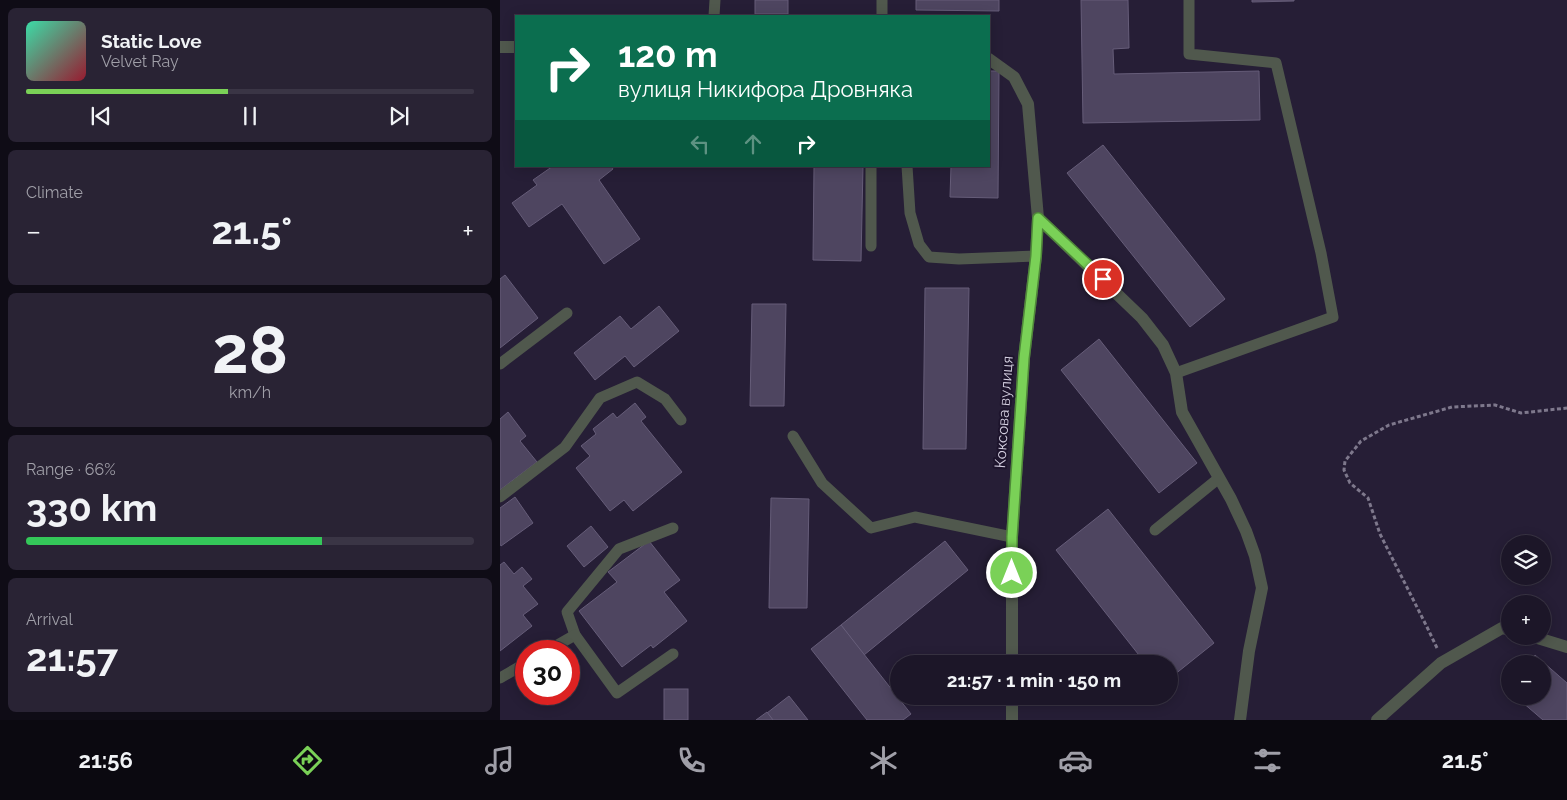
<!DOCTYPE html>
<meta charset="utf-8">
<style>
:root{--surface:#1c1628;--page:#292334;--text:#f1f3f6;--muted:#a09fa8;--line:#3a3545;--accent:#7ad157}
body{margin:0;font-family:Raleway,sans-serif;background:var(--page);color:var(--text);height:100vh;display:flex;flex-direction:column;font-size:19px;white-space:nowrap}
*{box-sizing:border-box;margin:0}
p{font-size:16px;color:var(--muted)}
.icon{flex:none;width:28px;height:28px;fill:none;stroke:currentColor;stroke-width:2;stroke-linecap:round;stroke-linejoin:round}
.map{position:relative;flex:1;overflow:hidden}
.sheet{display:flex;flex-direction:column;gap:8px;padding:8px;background:#0f0c16;width:500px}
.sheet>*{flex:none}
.top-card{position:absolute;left:15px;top:15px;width:475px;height:152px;border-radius:0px;box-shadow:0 2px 12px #0003,0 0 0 1px var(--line);background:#0b6e4f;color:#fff;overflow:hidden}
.fabs{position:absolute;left:1001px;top:535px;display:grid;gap:10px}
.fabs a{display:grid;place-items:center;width:50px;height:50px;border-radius:50%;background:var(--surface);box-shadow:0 2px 12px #0003,0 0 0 1px var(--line);font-size:25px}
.speed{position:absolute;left:15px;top:640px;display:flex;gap:10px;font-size:25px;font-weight:700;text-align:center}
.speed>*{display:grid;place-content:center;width:65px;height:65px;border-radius:50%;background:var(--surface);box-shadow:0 2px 12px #0003,0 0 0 1px var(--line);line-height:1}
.speed .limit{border:8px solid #d22;background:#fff;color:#111}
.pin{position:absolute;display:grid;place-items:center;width:42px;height:42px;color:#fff;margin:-21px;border:2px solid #fff;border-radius:50%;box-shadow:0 1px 5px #0007}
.me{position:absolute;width:55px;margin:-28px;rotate:0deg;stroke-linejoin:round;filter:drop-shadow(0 0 4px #0008)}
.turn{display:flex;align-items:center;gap:18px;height:105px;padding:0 20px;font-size:22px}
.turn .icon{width:65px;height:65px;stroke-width:2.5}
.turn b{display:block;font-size:35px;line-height:42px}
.lanes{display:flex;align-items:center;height:48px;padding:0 20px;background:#0003;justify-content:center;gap:25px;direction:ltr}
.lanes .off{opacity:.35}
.big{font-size:38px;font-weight:700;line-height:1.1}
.sheet .tile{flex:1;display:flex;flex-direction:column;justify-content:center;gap:8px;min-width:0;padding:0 18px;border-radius:8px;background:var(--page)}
.sheet .dial{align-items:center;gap:0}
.dial b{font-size:65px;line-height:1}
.song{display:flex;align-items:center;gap:15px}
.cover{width:60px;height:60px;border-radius:8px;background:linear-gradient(135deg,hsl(160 70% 55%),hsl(350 70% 35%))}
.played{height:5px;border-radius:2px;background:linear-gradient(90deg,var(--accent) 45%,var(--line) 45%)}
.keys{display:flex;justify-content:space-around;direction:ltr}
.heat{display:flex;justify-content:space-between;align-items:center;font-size:28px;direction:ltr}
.charge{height:8px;border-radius:4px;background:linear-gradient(90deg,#34c759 66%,var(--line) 0)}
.trip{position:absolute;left:390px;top:655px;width:288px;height:50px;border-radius:25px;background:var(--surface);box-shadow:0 2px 12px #0003,0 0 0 1px var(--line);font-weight:700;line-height:50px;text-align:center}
.menu{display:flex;height:80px;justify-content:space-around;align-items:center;background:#0b0910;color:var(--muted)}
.menu .icon{width:35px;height:35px}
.menu .current{color:var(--accent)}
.menu b{font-size:22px;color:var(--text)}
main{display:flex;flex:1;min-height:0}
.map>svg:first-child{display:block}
</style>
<main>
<section class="sheet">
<div class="tile">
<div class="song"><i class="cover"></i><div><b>Static Love</b><p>Velvet Ray</p></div></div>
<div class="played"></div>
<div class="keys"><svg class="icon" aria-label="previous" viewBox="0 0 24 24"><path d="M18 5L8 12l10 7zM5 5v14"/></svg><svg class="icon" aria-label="pause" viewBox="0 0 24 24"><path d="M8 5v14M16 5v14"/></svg><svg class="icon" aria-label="next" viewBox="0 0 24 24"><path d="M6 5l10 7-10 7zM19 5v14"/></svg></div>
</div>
<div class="tile"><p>Climate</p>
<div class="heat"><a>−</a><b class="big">21.5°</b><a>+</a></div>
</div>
<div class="tile dial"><b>28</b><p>km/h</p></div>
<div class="tile"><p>Range · 66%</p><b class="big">330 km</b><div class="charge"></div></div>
<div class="tile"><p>Arrival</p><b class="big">21:57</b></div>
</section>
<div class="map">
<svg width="1067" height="720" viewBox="0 0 1067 720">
<rect width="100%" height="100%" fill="#261e36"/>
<g fill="#4e4560" stroke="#665d79">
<rect x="255" y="0" width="33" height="14"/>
<polygon points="416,0 499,0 499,11 416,10"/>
<polygon points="581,0 628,0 629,48 613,49 614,74 759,71 760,120 583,123"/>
<polygon points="752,0 794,0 794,1 752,2"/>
<polygon points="489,71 499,71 498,198 450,197 451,166 489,166"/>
<polygon points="603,145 725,299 690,327 567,173"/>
<polygon points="53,166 111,166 113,169 99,180 140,239 104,264 62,204 29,227 12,203 37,185 33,180"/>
<polygon points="314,166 363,166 361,261 313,260"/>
<polygon points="5,275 38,318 0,348 0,279"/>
<polygon points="425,288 469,288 466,449 423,449"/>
<polygon points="252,304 286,304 284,406 250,406"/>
<polygon points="159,306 179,331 134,367 125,356 95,380 74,353 120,316 131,329"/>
<polygon points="599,339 697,463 659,493 561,370"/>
<polygon points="135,403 146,417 141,421 182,472 133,511 124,500 110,511 76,468 90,456 81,446 96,434 93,429 113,413 117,418"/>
<polygon points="8,412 26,436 20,441 37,462 0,490 0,419"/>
<polygon points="15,497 33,523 1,546 0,544 0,508"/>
<polygon points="271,498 309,499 307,608 269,608"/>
<polygon points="608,509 714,643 669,679 669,664 646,664 556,550"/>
<polygon points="91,526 108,547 84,567 67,546"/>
<polygon points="149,541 180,580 164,592 187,621 153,648 151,645 122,667 79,611 117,582 108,572"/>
<polygon points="445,541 468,570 364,655 341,625"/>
<polygon points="4,562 14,574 22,567 32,579 23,586 38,604 23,615 32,626 0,651 0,565"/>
<polygon points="341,625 411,714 403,720 367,720 311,649"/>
<polygon points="1035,655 1067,683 1067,720 1043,720 1015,696 1042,696 1042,664 1027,664"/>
<rect x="164" y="689" width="24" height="31"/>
<polygon points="289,696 308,720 273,720 267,713"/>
<polygon points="267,712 273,720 256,720"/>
</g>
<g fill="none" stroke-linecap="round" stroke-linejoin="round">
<polyline stroke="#7e788c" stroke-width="3" stroke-dasharray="4 2.5" stroke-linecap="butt" points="937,648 927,627 880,534 868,498 850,483 844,470 845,461 861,441 889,425 952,407 995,405 1021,413 1067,408"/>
<g stroke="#50584d" stroke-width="11">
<polyline points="382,0 382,16"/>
<polyline points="214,16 215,0"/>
<polyline points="371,166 371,246"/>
<polyline points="407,166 410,213 419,244 429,257 459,259 536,256"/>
<polyline points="0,364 67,313"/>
<polyline points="676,373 833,317 821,253 776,63 689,54 689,0"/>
<polyline points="293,436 322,483 371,528 415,517 512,537"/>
<polyline points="0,497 65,447 100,398 137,382 165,399 181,420"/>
<polyline points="655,530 719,478"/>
<polyline points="75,635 67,612 119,549 173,528"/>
<polyline points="47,651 75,635 117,693 173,654"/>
<polyline points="0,678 26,663"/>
</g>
<g stroke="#50584d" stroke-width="12">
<polyline points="0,47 16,47"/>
<polyline points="489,59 514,77 528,104 538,218 536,256 524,358 512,537 512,664"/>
<polyline points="538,218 642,318 663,345 676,373 682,412 731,499 746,531 755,556 762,588 749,651 740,720"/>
<polyline points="1031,636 1067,647"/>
<polyline points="512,696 512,720"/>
<polyline points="877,720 941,663 1002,628 1010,630"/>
</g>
</g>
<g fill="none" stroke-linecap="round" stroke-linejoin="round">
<defs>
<polyline id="route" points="512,573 512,537 524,358 536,256 538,218 603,279"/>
</defs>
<use href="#route" stroke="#4f8839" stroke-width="12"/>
<use href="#route" stroke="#7ad157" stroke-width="9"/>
</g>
<g text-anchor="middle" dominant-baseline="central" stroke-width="4" stroke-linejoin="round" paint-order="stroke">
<g font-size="15" fill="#d4cfe0" stroke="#1d142c">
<text transform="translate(504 412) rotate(-86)">Коксова вулиця</text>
</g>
</g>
</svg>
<div class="fabs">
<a><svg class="icon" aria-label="layers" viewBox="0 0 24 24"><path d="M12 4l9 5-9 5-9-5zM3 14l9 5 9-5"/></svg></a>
<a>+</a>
<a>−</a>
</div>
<div class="speed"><div class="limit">30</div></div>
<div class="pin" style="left:603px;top:279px;background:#d93025"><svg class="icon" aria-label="arrive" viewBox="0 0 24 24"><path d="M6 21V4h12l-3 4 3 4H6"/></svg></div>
<svg class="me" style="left:512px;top:573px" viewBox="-20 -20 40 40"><circle r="17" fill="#7ad157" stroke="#fff" stroke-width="3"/><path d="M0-11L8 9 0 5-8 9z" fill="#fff"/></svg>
<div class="trip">21:57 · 1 min · 150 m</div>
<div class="top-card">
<div class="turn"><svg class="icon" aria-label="right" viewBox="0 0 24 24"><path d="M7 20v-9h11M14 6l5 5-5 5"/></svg><div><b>120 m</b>вулиця Никифора Дровняка</div></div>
<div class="lanes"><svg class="icon off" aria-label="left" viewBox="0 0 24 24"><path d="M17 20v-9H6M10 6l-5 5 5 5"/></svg><svg class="icon off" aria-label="ahead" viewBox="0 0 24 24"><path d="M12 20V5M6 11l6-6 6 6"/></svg><svg class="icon" aria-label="right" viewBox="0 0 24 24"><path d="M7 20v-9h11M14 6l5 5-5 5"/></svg></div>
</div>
</div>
</main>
<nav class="menu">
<b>21:56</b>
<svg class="icon current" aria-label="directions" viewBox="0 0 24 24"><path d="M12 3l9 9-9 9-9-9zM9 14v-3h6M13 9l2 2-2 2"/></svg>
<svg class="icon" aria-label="music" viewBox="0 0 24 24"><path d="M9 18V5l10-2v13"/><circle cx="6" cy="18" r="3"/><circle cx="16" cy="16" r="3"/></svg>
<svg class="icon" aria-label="phone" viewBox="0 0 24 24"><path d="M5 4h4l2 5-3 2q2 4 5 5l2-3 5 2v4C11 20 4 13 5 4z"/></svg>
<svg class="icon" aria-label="climate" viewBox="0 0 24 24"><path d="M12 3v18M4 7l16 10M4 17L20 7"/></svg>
<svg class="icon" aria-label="car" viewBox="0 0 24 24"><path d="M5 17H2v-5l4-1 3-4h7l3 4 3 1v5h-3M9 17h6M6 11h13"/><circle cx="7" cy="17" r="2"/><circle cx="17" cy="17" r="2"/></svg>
<svg class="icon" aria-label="filters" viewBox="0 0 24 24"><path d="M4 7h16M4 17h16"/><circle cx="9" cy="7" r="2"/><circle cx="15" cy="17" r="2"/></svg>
<b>21.5°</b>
</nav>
